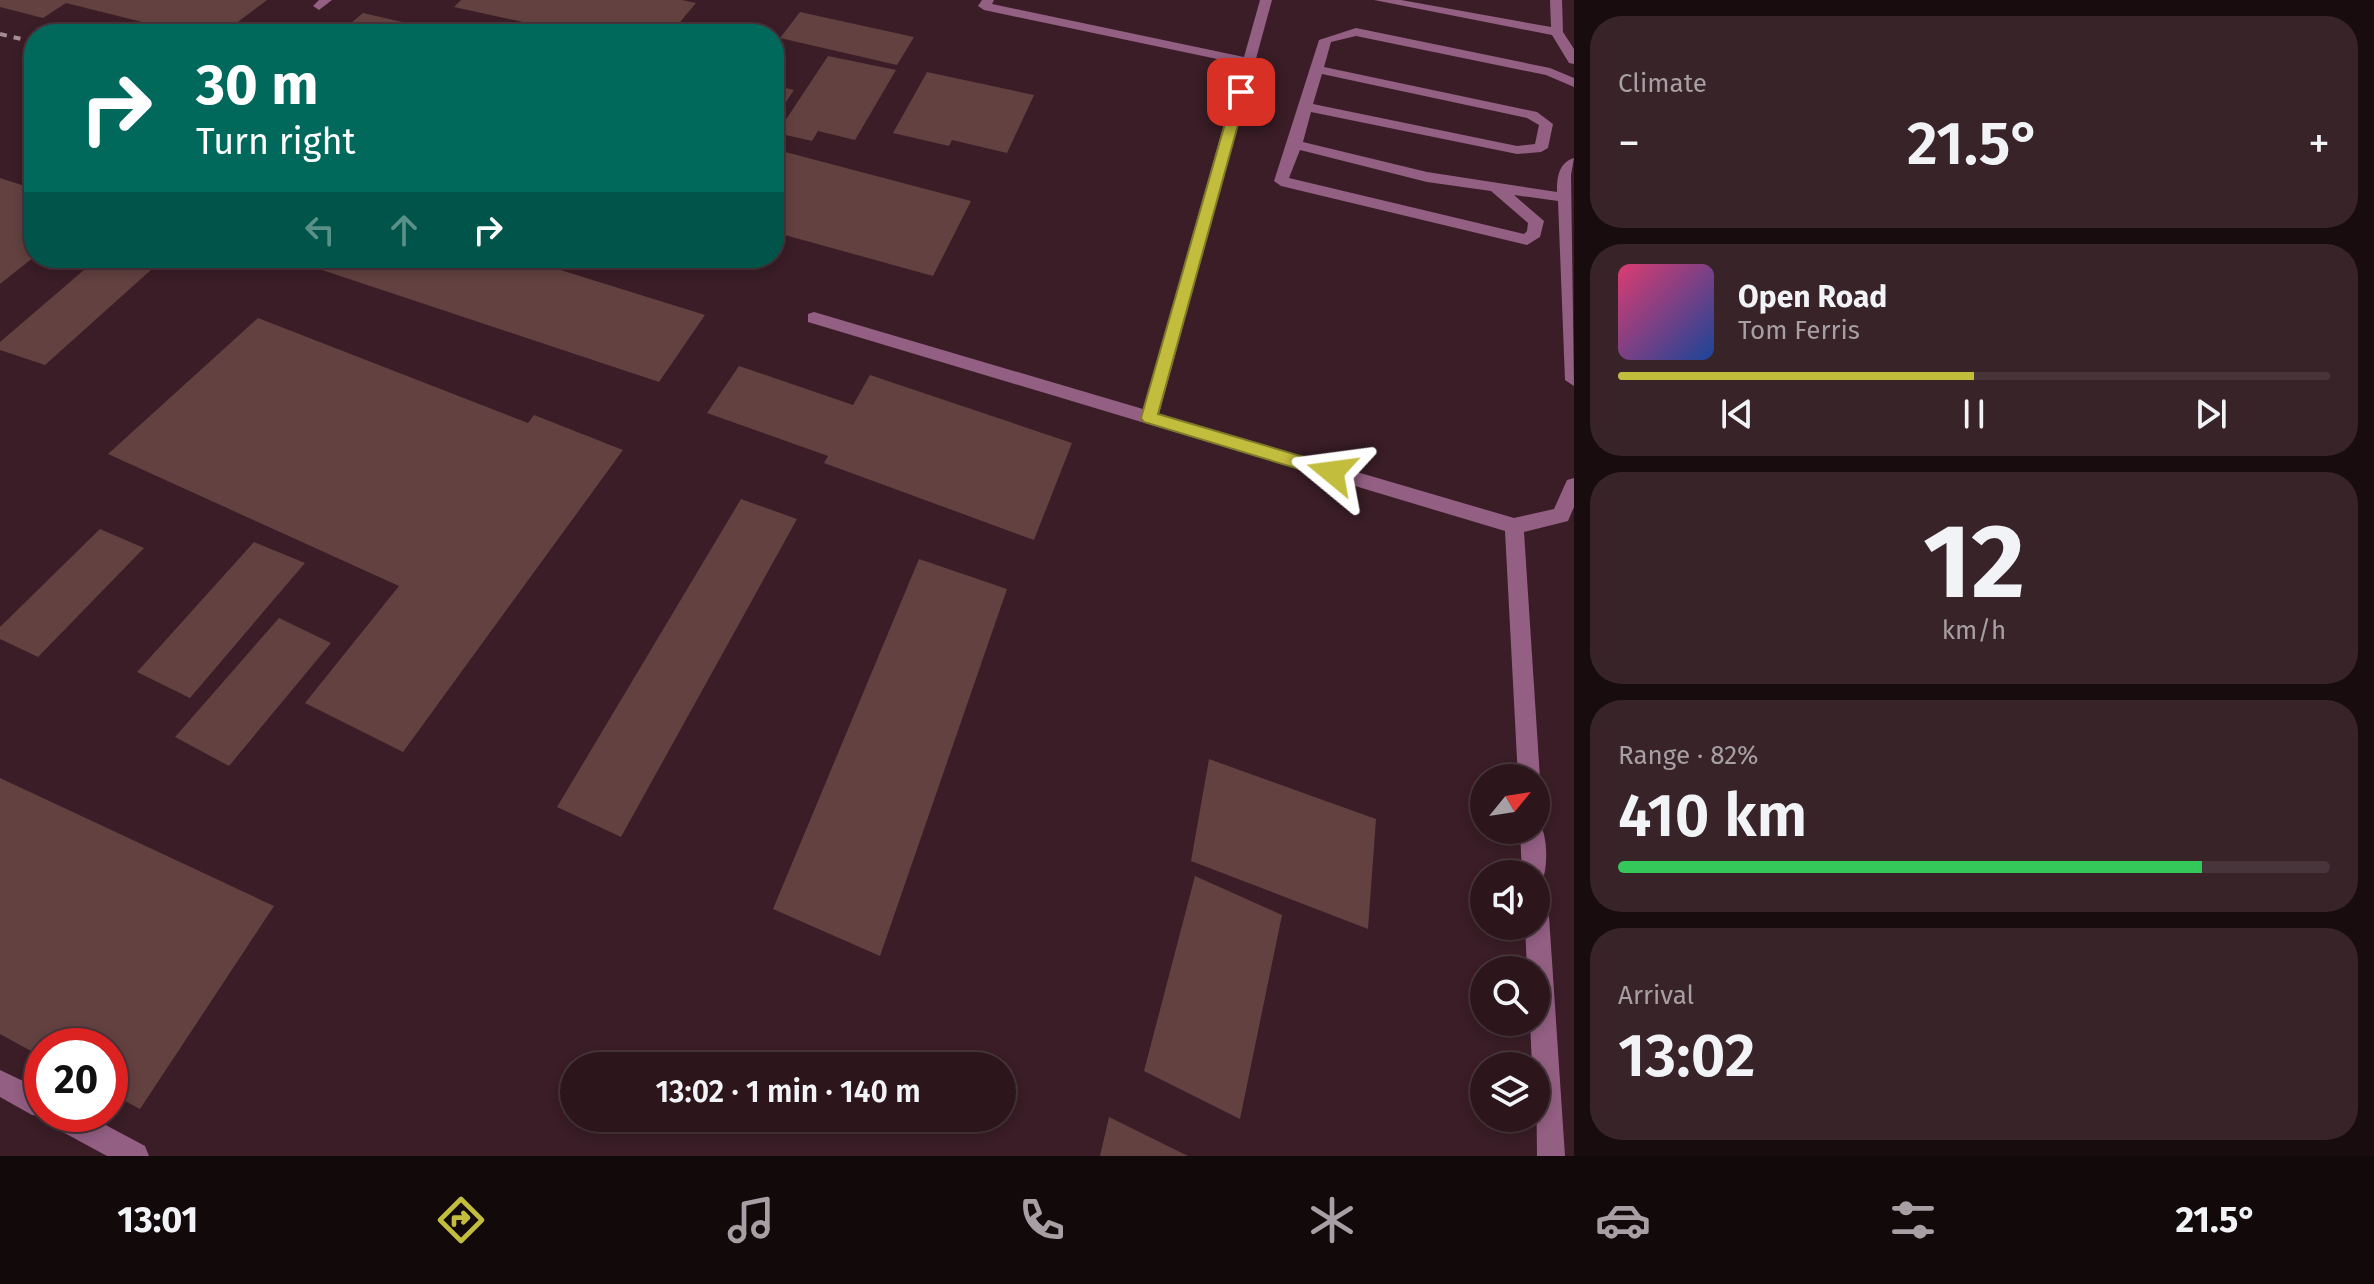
<!DOCTYPE html>
<meta charset="utf-8">
<style>
:root{--surface:#2c161c;--page:#382329;--text:#f1f3f6;--muted:#a69fa3;--line:#48353b;--accent:#c3bd3e}
body{margin:0;font-family:"Fira Sans",sans-serif;background:var(--page);color:var(--text);height:100vh;display:flex;flex-direction:column;font-size:30px;white-space:nowrap}
*{box-sizing:border-box;margin:0}
p{font-size:26px;color:var(--muted)}
.icon{flex:none;width:44px;height:44px;fill:none;stroke:currentColor;stroke-width:2;stroke-linecap:round;stroke-linejoin:round}
.map{position:relative;flex:1;overflow:hidden}
.panel{display:flex;flex-direction:column;gap:16px;padding:16px;background:#180c0f;width:800px}
.panel>*{flex:none}
.hud{position:absolute;left:24px;top:24px;width:760px;height:244px;border-radius:32px;box-shadow:0 4px 12px #0003,0 0 0 2px var(--line);background:#00695c;color:#fff;overflow:hidden}
.needle{width:52px;rotate:60deg}
.tools{position:absolute;left:1470px;top:764px;display:grid;gap:16px}
.tools a{display:grid;place-items:center;width:80px;height:80px;border-radius:50%;background:var(--surface);box-shadow:0 4px 12px #0003,0 0 0 2px var(--line);font-size:40px}
.speed{position:absolute;left:24px;top:1028px;display:flex;gap:16px;font-size:40px;font-weight:700;text-align:center}
.speed>*{display:grid;place-content:center;width:104px;height:104px;border-radius:50%;background:var(--surface);box-shadow:0 4px 12px #0003,0 0 0 2px var(--line);line-height:1}
.speed .limit{border:12px solid #d22;background:#fff;color:#111}
.pin{position:absolute;display:grid;place-items:center;width:68px;height:68px;color:#fff;margin:-34px;border-radius:16px;box-shadow:0 4px 12px #0006}
.me{position:absolute;width:88px;margin:-44px;rotate:286deg;stroke-linejoin:round;filter:drop-shadow(0 0 6px #0008)}
.turn{display:flex;align-items:center;gap:28px;height:168px;padding:0 40px;font-size:36px}
.turn .icon{width:104px;height:104px;stroke-width:2.5}
.turn b{display:block;font-size:56px;line-height:68px}
.lanes{display:flex;align-items:center;height:76px;padding:0 40px;background:#0003;justify-content:center;gap:40px;direction:ltr}
.lanes .off{opacity:.35}
.big{font-size:60px;font-weight:600;line-height:1.1}
.panel .widget{flex:1;display:flex;flex-direction:column;justify-content:center;gap:12px;min-width:0;padding:0 28px;border-radius:32px;background:var(--page)}
.panel .dial{align-items:center;gap:0}
.dial b{font-size:104px;line-height:1}
.song{display:flex;align-items:center;gap:24px}
.cover{width:96px;height:96px;border-radius:12px;background:linear-gradient(135deg,hsl(340 70% 55%),hsl(220 70% 35%))}
.played{height:8px;border-radius:4px;background:linear-gradient(90deg,var(--accent) 50%,var(--line) 50%)}
.keys{display:flex;justify-content:space-around;direction:ltr}
.heat{display:flex;justify-content:space-between;align-items:center;font-size:44px;direction:ltr}
.charge{height:12px;border-radius:6px;background:linear-gradient(90deg,#34c759 82%,var(--line) 0)}
.trip{position:absolute;left:560px;top:1052px;width:456px;height:80px;border-radius:40px;background:var(--surface);box-shadow:0 4px 12px #0003,0 0 0 2px var(--line);font-weight:600;line-height:80px;text-align:center}
.dock{display:flex;height:128px;justify-content:space-around;align-items:center;background:#12090b;color:var(--muted)}
.dock .icon{width:56px;height:56px}
.dock .on{color:var(--accent)}
.dock b{font-size:36px;color:var(--text)}
main{display:flex;flex:1;min-height:0}
.map>svg:first-child{display:block}
</style>
<main>
<div class="map">
<svg width="1574" height="1156" viewBox="0 0 1574 1156">
<rect width="100%" height="100%" fill="#3a1d26"/>
<g fill="#624140">
<polygon points="0,0 267,0 222,34 190,34 66,3 43,18 0,7"/>
<polygon points="461,0 682,0 696,3 670,34 622,34 581,25 573,33 454,7"/>
<polygon points="800,12 914,37 897,65 780,38"/>
<polygon points="363,13 450,33 450,34 338,34"/>
<polygon points="828,56 896,70 855,140 818,131 812,141 777,133"/>
<polygon points="927,72 1034,95 1007,153 952,140 949,146 893,133"/>
<polygon points="774,85 794,90 774,120"/>
<polygon points="774,149 971,201 933,276 774,232"/>
<polygon points="0,178 34,189 34,257 0,284"/>
<polygon points="98,258 162,260 45,365 0,350 0,342"/>
<polygon points="286,258 522,258 705,315 659,382"/>
<polygon points="258,318 528,423 534,415 623,450 403,752 305,703 399,586 108,454"/>
<polygon points="739,366 853,405 870,375 1072,443 1034,540 824,463 828,456 707,413"/>
<polygon points="741,499 797,519 621,837 557,807"/>
<polygon points="100,529 144,548 38,657 0,639 0,627"/>
<polygon points="254,542 305,563 190,698 137,672"/>
<polygon points="919,559 1007,589 880,956 773,909"/>
<polygon points="279,618 331,643 229,766 175,737"/>
<polygon points="1209,759 1376,819 1368,929 1191,861"/>
<polygon points="0,778 274,906 140,1109 110,1093 110,1046 42,1046 42,1057 0,1034"/>
<polygon points="1195,876 1282,915 1240,1119 1144,1071"/>
<polygon points="1109,1117 1188,1156 1100,1156"/>
</g>
<g fill="none" stroke-linecap="round" stroke-linejoin="round">
<g fill="#935f83" fill-rule="evenodd">
<polygon points="319,0 332,0 319,10 313,6"/>
<polygon points="982,0 994,0 992,4 1244,57 1260,0 1272,0 1159,414 1514,518 1554,509 1567,480 1574,478 1574,507 1568,521 1524,532 1540,778 1537,786 1536,778 1518,778 1505,531 808,322 808,314 814,312 1143,409 1241,64 984,10 978,6"/>
<polygon points="1374,0 1401,0 1551,27 1550,0 1562,0 1563,32 1574,49 1574,64 1569,63 1552,35"/>
<path d="M1356,28L1550,68L1574,78V87L1546,75L1356,36L1331,42L1324,67L1537,112L1553,124L1548,148L1541,152L1517,154L1311,112L1303,142L1427,172L1557,192C1557,178 1558,163 1574,158L1571,175L1574,386L1565,380L1558,201L1514,195L1544,221L1540,237L1527,245L1281,186L1274,181L1319,40ZM1322,74L1527,118L1539,125L1535,144L1517,146L1313,104ZM1300,150L1427,182L1491,191L1528,223L1527,231L1524,234L1289,178Z"/>
<path d="M1536,820C1549,830 1548,868 1542,882L1536,885V874H1522L1520,830H1536Z"/>
<polygon points="1536,889 1545,892 1548,901 1565,1156 1537,1156 1536,1066 1532,1066 1530,1022 1536,1022 1536,970 1527,970 1525,926 1536,926"/>
<polygon points="0,1070 42,1090 42,1114 85,1114 145,1146 149,1156 107,1156 48,1124 46,1117 32,1115 0,1097"/>
</g>
<polyline stroke="#a68d94" stroke-width="4" stroke-dasharray="7 7" stroke-linecap="butt" points="0,34 34,42"/>
</g>
<polygon fill="#c3bd3e" stroke="#7f7b28" stroke-width="2" points="1241,88 1247,92 1158,414 1338,467 1340,472 1332,479 1144,422 1141,418 1234,92"/>
</svg>
<div class="tools">
<a><svg class="needle" viewBox="-14 -14 28 28"><path d="M0-13l5 13h-10z" fill="#e53935"/><path d="M0 13l5-13h-10z" fill="#a69fa3"/></svg></a>
<a><svg class="icon" aria-label="sound" viewBox="0 0 24 24"><path d="M4 9h4l5-4v14l-5-4H4zM17 9q2 3 0 6"/></svg></a>
<a><svg class="icon" aria-label="search" viewBox="0 0 24 24"><circle cx="10" cy="10" r="6"/><path d="M15 15l6 6"/></svg></a>
<a><svg class="icon" aria-label="layers" viewBox="0 0 24 24"><path d="M12 4l9 5-9 5-9-5zM3 14l9 5 9-5"/></svg></a>
</div>
<div class="speed"><div class="limit">20</div></div>
<div class="pin" style="left:1241px;top:92px;background:#d93025"><svg class="icon" aria-label="arrive" viewBox="0 0 24 24"><path d="M6 21V4h12l-3 4 3 4H6"/></svg></div>
<svg class="me" style="left:1332px;top:472px" viewBox="-20 -20 40 40"><path d="M0-17L14 15 0 8-14 15z" fill="#c3bd3e" stroke="#fff" stroke-width="4"/></svg>
<div class="trip">13:02 · 1 min · 140 m</div>
<div class="hud">
<div class="turn"><svg class="icon" aria-label="right" viewBox="0 0 24 24"><path d="M7 20v-9h11M14 6l5 5-5 5"/></svg><div><b>30 m</b>Turn right</div></div>
<div class="lanes"><svg class="icon off" aria-label="left" viewBox="0 0 24 24"><path d="M17 20v-9H6M10 6l-5 5 5 5"/></svg><svg class="icon off" aria-label="ahead" viewBox="0 0 24 24"><path d="M12 20V5M6 11l6-6 6 6"/></svg><svg class="icon" aria-label="right" viewBox="0 0 24 24"><path d="M7 20v-9h11M14 6l5 5-5 5"/></svg></div>
</div>
</div>
<section class="panel">
<div class="widget"><p>Climate</p>
<div class="heat"><a>−</a><b class="big">21.5°</b><a>+</a></div>
</div>
<div class="widget">
<div class="song"><i class="cover"></i><div><b>Open Road</b><p>Tom Ferris</p></div></div>
<div class="played"></div>
<div class="keys"><svg class="icon" aria-label="previous" viewBox="0 0 24 24"><path d="M18 5L8 12l10 7zM5 5v14"/></svg><svg class="icon" aria-label="pause" viewBox="0 0 24 24"><path d="M8 5v14M16 5v14"/></svg><svg class="icon" aria-label="next" viewBox="0 0 24 24"><path d="M6 5l10 7-10 7zM19 5v14"/></svg></div>
</div>
<div class="widget dial"><b>12</b><p>km/h</p></div>
<div class="widget"><p>Range · 82%</p><b class="big">410 km</b><div class="charge"></div></div>
<div class="widget"><p>Arrival</p><b class="big">13:02</b></div>
</section>
</main>
<nav class="dock">
<b>13:01</b>
<svg class="icon on" aria-label="directions" viewBox="0 0 24 24"><path d="M12 3l9 9-9 9-9-9zM9 14v-3h6M13 9l2 2-2 2"/></svg>
<svg class="icon" aria-label="music" viewBox="0 0 24 24"><path d="M9 18V5l10-2v13"/><circle cx="6" cy="18" r="3"/><circle cx="16" cy="16" r="3"/></svg>
<svg class="icon" aria-label="phone" viewBox="0 0 24 24"><path d="M5 4h4l2 5-3 2q2 4 5 5l2-3 5 2v4C11 20 4 13 5 4z"/></svg>
<svg class="icon" aria-label="climate" viewBox="0 0 24 24"><path d="M12 3v18M4 7l16 10M4 17L20 7"/></svg>
<svg class="icon" aria-label="car" viewBox="0 0 24 24"><path d="M5 17H2v-5l4-1 3-4h7l3 4 3 1v5h-3M9 17h6M6 11h13"/><circle cx="7" cy="17" r="2"/><circle cx="17" cy="17" r="2"/></svg>
<svg class="icon" aria-label="filters" viewBox="0 0 24 24"><path d="M4 7h16M4 17h16"/><circle cx="9" cy="7" r="2"/><circle cx="15" cy="17" r="2"/></svg>
<b>21.5°</b>
</nav>
